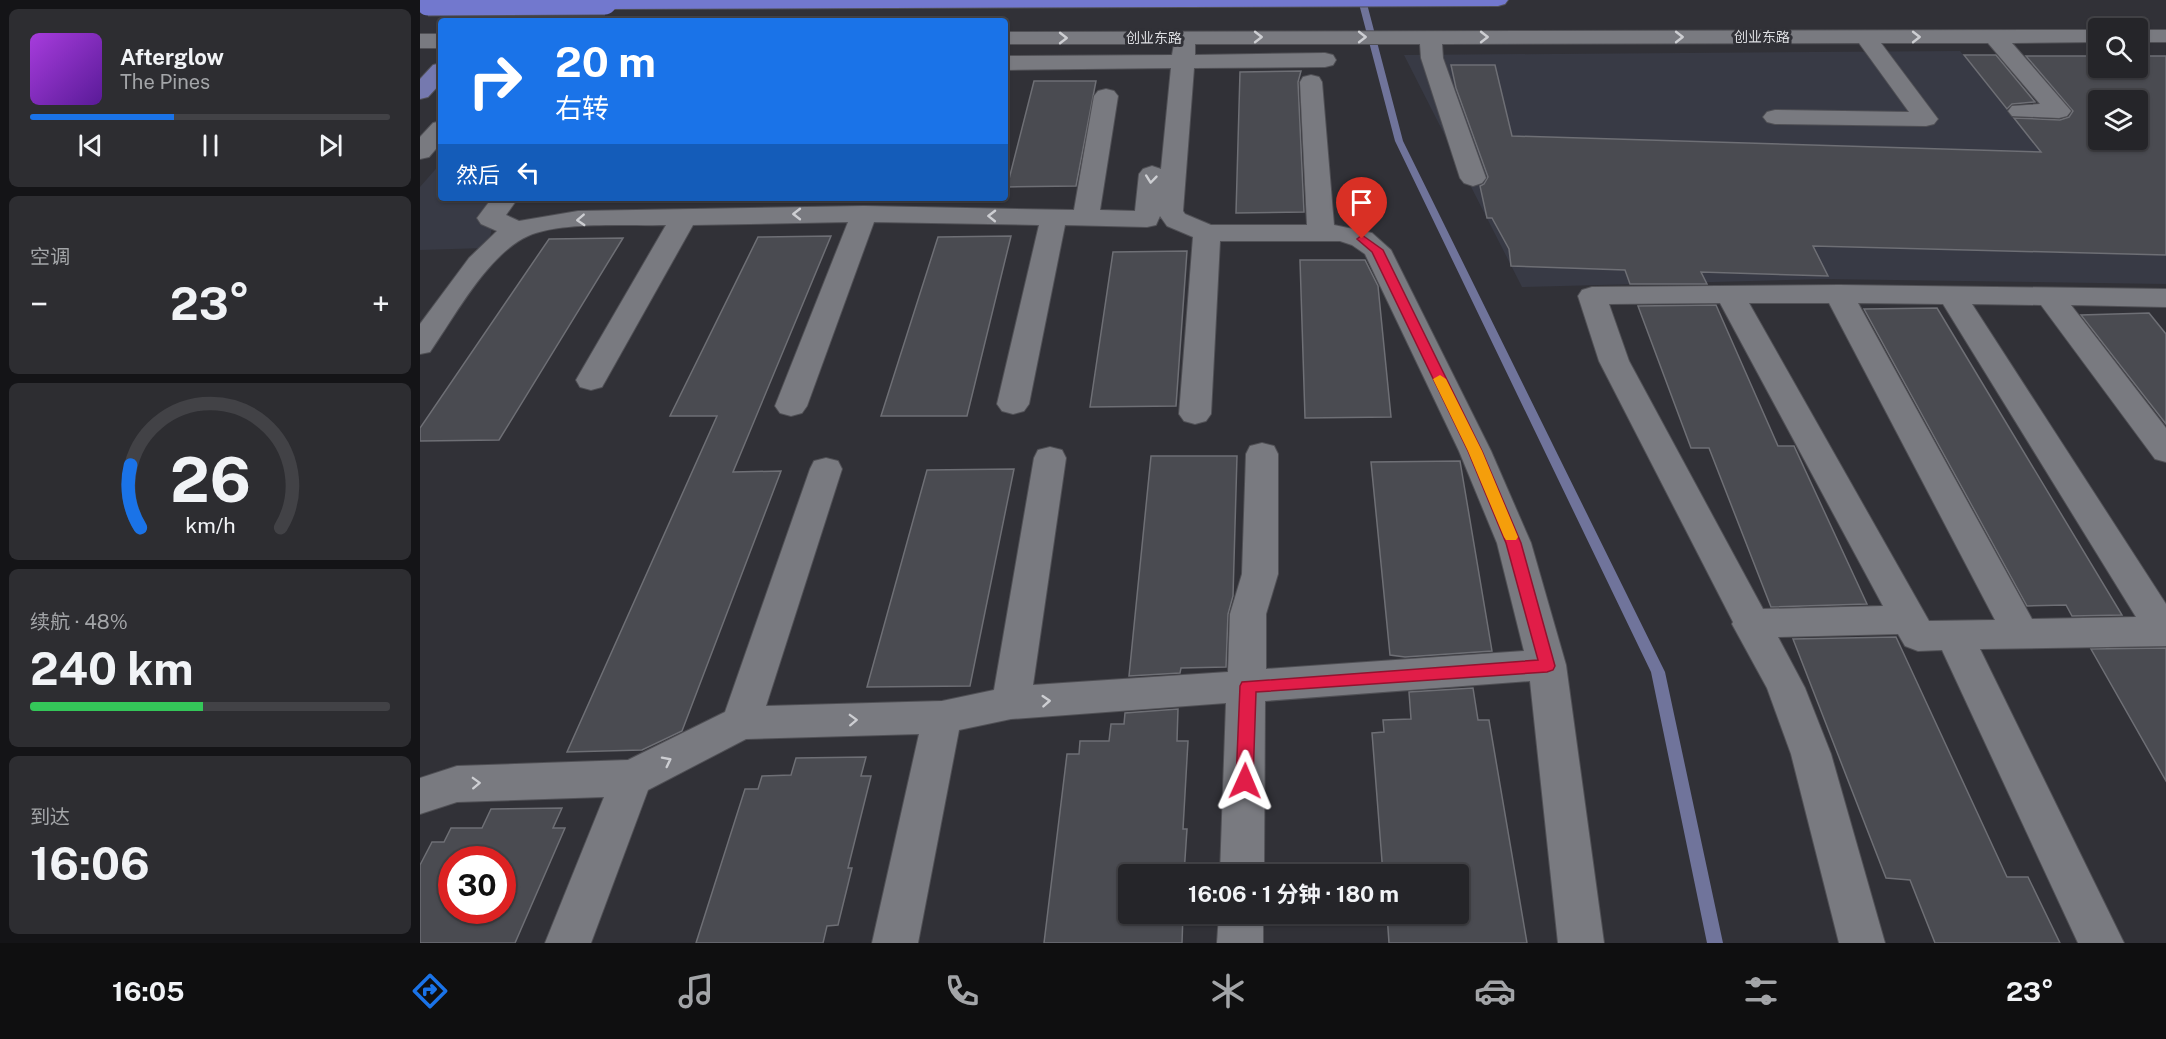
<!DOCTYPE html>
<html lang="zh">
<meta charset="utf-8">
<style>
:root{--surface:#252529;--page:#2d2d31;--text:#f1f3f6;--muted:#a3a5a8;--line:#424246;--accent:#1a73e8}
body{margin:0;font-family:"Public Sans","Noto Sans SC",sans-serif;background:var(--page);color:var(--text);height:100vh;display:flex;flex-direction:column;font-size:22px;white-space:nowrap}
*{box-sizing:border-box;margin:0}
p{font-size:20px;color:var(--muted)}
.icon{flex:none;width:33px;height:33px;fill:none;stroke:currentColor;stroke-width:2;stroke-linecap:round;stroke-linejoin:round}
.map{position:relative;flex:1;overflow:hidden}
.panel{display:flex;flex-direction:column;gap:9px;padding:9px;background:#141417;width:420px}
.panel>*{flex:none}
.guide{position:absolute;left:18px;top:18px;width:570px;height:183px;border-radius:6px;box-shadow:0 2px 4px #0004,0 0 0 2px var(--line);background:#1a73e8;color:#fff;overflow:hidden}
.fabs{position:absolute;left:1668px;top:18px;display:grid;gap:12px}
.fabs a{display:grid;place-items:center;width:60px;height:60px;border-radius:6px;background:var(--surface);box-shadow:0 2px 4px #0004,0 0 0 2px var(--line);font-size:30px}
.speed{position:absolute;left:18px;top:846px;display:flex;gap:12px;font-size:30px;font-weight:700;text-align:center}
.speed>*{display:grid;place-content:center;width:78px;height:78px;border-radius:50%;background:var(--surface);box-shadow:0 2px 4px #0004,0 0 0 2px var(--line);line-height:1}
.speed .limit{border:9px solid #d22;background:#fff;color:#111}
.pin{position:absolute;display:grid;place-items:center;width:51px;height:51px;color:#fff;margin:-62px -26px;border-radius:50% 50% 50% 0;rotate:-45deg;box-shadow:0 0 6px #0007}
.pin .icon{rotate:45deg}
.me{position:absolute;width:66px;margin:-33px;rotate:1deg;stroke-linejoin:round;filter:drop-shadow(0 0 4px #0008)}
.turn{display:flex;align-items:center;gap:21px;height:126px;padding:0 18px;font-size:27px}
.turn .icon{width:78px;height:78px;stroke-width:2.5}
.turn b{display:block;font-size:42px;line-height:51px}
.then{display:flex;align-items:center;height:57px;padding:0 18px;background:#0003;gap:12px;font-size:22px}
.big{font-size:45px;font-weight:700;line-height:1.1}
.panel .tile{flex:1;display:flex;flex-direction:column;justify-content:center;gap:9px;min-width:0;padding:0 21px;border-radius:9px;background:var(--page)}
.panel .dial{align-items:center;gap:0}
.dial svg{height:156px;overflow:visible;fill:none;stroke:var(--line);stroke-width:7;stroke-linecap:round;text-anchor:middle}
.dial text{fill:var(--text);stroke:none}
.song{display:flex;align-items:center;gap:18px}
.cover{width:72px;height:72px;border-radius:9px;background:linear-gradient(135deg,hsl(280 70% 55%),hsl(270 70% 35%))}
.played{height:6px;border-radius:3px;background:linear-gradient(90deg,var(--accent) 40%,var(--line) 40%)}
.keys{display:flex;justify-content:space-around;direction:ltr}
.heat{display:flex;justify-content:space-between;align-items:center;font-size:33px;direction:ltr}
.charge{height:9px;border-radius:4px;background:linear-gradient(90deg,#34c759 48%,var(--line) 0)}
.trip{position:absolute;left:698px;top:864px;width:351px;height:60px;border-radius:6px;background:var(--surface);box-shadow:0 2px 4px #0004,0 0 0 2px var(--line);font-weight:700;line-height:60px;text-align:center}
.tab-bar{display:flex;height:96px;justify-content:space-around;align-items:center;background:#0f0f10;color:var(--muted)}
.tab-bar .icon{width:42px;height:42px}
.tab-bar .active{color:var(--accent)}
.tab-bar b{font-size:27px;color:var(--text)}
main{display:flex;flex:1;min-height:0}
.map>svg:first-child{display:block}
</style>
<main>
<section class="panel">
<div class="tile">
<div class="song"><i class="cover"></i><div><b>Afterglow</b><p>The Pines</p></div></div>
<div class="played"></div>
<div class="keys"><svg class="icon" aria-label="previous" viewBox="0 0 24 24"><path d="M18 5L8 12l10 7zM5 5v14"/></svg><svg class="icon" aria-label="pause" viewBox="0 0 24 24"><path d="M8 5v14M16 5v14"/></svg><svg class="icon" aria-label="next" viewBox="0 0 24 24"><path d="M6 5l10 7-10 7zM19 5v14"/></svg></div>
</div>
<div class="tile"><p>空调</p>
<div class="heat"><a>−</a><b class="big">23°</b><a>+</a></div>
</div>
<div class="tile dial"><svg viewBox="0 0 100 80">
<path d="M14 69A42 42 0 1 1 86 69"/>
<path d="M14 69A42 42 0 0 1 9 37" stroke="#1a73e8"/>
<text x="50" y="56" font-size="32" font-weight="700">26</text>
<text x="50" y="72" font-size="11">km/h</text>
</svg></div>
<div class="tile"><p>续航 · 48%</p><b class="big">240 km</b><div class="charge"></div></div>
<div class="tile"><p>到达</p><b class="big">16:06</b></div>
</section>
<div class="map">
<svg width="1746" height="943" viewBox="0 0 1746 943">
<rect width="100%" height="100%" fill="#313137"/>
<g fill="#383a45">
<polygon points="1540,51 1611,139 1746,139 1746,284 1403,279 1102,287 984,55"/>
<polygon points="21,163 21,198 78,198 69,242 65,248 0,250 0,187"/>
</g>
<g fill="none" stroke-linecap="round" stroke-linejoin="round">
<polygon fill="#70749b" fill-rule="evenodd" points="938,0 946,0 983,141 1245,672 1303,943 1287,943 1231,672 975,141"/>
</g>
<g fill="#4a4b51" stroke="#6e6f75" stroke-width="1.5" fill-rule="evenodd">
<polygon points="1544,55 1576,55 1615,102 1592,104 1587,109"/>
<path d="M1606,56H1678V68H1718V56H1746V255L1393,246L1408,276L1281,272L1287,284H1210L1205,270L1091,266L1089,249L1072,218H1067L1060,186L1064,184L1068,177L1036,88L1031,65H1075L1092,136L1621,152L1594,118L1640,120L1649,117L1653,111ZM1678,100H1718V140H1678Z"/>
<polygon points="881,71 878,82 884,212 816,213 820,72"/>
<polygon points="614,81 676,81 656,186 587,187"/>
<polygon points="411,236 313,472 361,471 262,731 222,750 147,752 297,416 250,416 338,237"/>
<polygon points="591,236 547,416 461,416 518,237"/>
<polygon points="203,238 79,440 0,441 0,428 129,239"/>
<polygon points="767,251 756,406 670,407 693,252"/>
<polygon points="880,260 945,260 958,286 971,417 885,418"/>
<polygon points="1296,305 1358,446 1374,446 1447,604 1351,607 1289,448 1271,448 1218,306"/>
<polygon points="1517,308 1702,615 1652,616 1646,605 1607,606 1444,309"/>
<polygon points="1729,313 1746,334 1746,424 1661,315"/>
<polygon points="731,456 817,456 813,596 808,614 806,667 761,668 760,673 709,676"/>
<polygon points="1040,461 1072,651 985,657 970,655 951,462"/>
<polygon points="594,469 550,686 447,687 507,470"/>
<polygon points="1476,637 1587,877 1608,877 1640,943 1515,943 1490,880 1466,878 1373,639"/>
<polygon points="1746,648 1746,781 1671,649"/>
<polygon points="1053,688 1058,720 1069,720 1107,943 969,943 967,914 1038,914 1038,874 963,874 952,733 964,732 963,720 991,719 989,692"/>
<polygon points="758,709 757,741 768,741 763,829 767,829 764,874 708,874 708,914 763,914 762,943 624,943 647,754 659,754 660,741 689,741 691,724 704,724 705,713"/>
<polygon points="446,757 441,776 451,776 428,868 432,868 418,925 407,926 403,943 276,943 325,789 338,789 342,776 371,775 376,758"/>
<path d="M142,808L133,828H145L95,943H0V865L12,842H24L31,828H62L71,809ZM32,860H82V910H32Z"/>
</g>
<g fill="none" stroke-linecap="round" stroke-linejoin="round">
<defs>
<g id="minor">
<path d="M1678,30V42L1592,43L1651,111L1647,116L1639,118L1592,116L1588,111L1592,106L1620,104L1568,43H1461L1518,119L1514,124L1506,126L1355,124L1347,122L1343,117L1347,112L1355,110L1489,112L1439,43L1022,44L1023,58L1066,178L1062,183L1053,186L1044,183L1040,178L1001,58L1000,44H775V55L905,53L913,55L916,60L913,65L905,67L774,68L763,211L765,214L791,225H887L880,82L883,77L891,75L899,77L902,82L914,225L952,233L971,250L1071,451L1111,543L1146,665L1184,943H1138L1110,681L845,701L844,874H800L806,703L591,719L539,730L498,943H452L499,734L326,739L228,790L171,943H125L184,797L37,802L0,814V778L37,766L208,760L305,712L390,469L394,461L406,458L418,461L422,469L346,706L522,701L574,690L614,458L618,450L630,447L642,450L646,458L613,685L808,672L810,614L822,574L826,454L830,446L842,443L854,446L858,454V574L846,614V669L1104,651L1077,543L1039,451L945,254L932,245L920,241H800L791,414L786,421L775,424L764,421L759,414L773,237L747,226L740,216L736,225L727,227L645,225L609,404L604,411L593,414L582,411L577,404L619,225L454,222L387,406L382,413L371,416L360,413L355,406L428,222L273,225L186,380L182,387L171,390L160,387L156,380L246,225C209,226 141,221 108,236C68,254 35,316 10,352L0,354V324L49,258L77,231L61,224L57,218L72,198H98L86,215L99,221L158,211L444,206L654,210L674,96L678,91L686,89L694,91L698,96L680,210L715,211L719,174L723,169L732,166L741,169L751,68L585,70V56L752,55L754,44H585V32Z"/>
<rect x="1718" y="30" width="28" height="12"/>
<rect x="0" y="34" width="21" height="14"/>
<polygon points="21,121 21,143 9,157 0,159 0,137 13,123"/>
<path d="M1419,285L1746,289V307L1651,305L1746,428V462L1735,459L1621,305L1552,304L1746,604V646L1560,649L1704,943H1658L1522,650L1498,651L1485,646L1478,634L1358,637L1385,688L1411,754L1465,943H1419L1371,754L1347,688L1312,624L1313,622L1179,361L1158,296L1162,290L1172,287ZM1300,303L1463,606L1343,609L1209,361L1189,304ZM1329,303H1409L1575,620L1509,621ZM1438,303L1523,304L1716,617L1612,619Z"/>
<polygon points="799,914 843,914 843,943 797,943"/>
</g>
<g id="major">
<polygon points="74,0 95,0 78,21 55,21"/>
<polygon points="21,63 21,83 8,97 0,99 0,79 13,65"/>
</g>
<polygon id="highway" points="177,0 1088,0 1085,4 1078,6 185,9 178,7 175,3"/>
</defs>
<use href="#minor" stroke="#505055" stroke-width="2"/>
<use href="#major" stroke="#505055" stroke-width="2"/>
<use href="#highway" stroke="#505055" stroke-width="2"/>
<use href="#minor" fill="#797a80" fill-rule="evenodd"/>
<use href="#major" fill="#7579af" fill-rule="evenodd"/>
<use href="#highway" fill="#7278ce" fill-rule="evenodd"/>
<defs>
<polyline id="highway-bridge" points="8,4 185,3"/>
</defs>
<use href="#highway-bridge" stroke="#505055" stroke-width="25" stroke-linecap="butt"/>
<use href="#highway-bridge" stroke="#7278ce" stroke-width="23"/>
</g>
<defs><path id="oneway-chevron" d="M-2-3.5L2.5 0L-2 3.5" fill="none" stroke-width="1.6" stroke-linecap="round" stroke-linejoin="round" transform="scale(1.5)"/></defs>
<g stroke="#cdced2">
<use href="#oneway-chevron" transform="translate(838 37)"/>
<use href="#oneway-chevron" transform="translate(942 37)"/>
<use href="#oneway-chevron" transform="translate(1064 37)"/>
<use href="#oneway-chevron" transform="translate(1259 37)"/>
<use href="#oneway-chevron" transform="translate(1496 37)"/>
<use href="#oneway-chevron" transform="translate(643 38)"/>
<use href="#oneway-chevron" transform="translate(731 179) rotate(96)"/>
<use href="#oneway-chevron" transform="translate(377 214) rotate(180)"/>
<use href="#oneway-chevron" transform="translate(572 216) rotate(-179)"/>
<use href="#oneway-chevron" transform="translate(161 220) rotate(177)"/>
<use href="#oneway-chevron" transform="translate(626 701) rotate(-4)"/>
<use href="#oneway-chevron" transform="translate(433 720) rotate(-2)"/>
<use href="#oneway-chevron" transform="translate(247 761) rotate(-27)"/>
<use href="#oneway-chevron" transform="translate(56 783) rotate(-2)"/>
</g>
<polygon fill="#e11d48" stroke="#92132f" stroke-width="1.5" points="942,235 963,250 1062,451 1101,543 1135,666 1133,670 1127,672 836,692 833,781 831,786 825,788 819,786 816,781 820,686 822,682 1118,660 1086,543 1048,451 952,252 937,239"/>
<polygon fill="#f59e0b" points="1020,375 1026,379 1062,451 1098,537 1096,540 1086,540 1084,537 1048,451 1013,379"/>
<g text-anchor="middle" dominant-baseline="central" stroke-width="6" stroke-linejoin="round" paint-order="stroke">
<g font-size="14" fill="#dcdde1" stroke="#313137">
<text x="1342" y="37">创业东路</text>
<text x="734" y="38">创业东路</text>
</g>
</g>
</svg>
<div class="fabs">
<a><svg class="icon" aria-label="search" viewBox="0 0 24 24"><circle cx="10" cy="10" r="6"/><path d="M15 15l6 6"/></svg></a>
<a><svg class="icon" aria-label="layers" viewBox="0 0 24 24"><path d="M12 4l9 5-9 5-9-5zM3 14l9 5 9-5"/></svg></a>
</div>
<div class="speed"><div class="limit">30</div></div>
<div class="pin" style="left:942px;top:239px;background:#d93025"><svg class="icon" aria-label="arrive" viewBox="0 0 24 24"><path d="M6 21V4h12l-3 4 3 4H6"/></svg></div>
<svg class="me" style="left:825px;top:781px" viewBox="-20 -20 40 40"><path d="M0-17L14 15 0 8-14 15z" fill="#e11d48" stroke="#fff" stroke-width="4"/></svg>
<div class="trip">16:06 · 1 分钟 · 180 m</div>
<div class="guide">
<div class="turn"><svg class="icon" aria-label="right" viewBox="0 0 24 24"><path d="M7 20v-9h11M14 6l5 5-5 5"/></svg><div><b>20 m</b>右转</div></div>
<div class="then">然后<svg class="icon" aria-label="left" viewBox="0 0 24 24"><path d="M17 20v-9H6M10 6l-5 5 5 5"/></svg></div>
</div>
</div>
</main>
<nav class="tab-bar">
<b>16:05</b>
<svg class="icon active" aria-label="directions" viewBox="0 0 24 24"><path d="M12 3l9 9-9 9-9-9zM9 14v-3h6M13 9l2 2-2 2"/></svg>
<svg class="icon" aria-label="music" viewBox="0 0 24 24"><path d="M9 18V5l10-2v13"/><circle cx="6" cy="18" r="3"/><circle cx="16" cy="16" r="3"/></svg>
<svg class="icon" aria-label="phone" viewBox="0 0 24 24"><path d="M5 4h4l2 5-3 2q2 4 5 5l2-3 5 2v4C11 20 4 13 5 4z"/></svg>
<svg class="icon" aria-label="climate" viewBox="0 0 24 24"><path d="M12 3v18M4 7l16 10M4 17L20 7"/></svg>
<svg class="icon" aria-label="car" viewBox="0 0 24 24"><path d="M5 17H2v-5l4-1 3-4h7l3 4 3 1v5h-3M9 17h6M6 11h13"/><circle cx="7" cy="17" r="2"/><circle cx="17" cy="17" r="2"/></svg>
<svg class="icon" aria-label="filters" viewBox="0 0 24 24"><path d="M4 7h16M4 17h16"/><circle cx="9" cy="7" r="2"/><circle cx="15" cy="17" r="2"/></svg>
<b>23°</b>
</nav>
